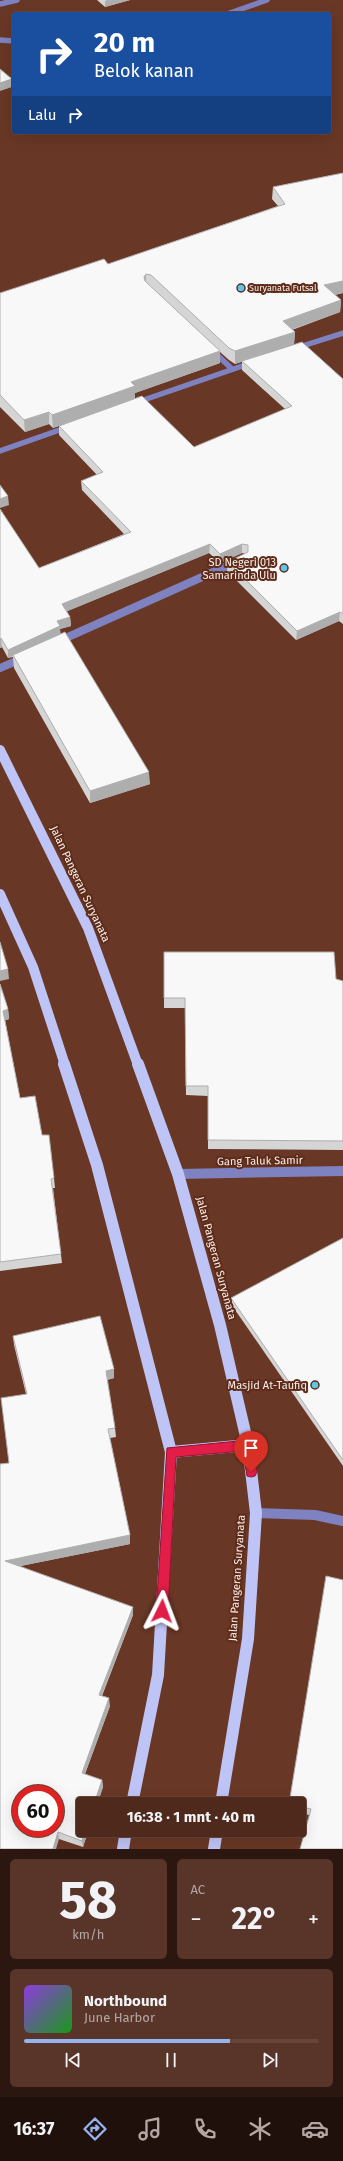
<!DOCTYPE html>
<html lang="id">
<meta charset="utf-8">
<style>
:root{--surface:#4f291c;--page:#593529;--text:#f1f3f6;--muted:#b3a6a3;--line:#66453b;--accent:#95b2f1}
body{margin:0;font-family:"Fira Sans",sans-serif;background:var(--page);color:var(--text);height:100vh;display:flex;flex-direction:column;font-size:15px;white-space:nowrap}
*{box-sizing:border-box;margin:0}
p{font-size:13px;color:var(--muted)}
.icon{flex:none;width:22px;height:22px;fill:none;stroke:currentColor;stroke-width:2;stroke-linecap:round;stroke-linejoin:round}
.map{position:relative;height:1849px;overflow:hidden}
.side{display:flex;flex-direction:column;gap:10px;padding:10px;background:#2b170f;flex:1}
.side>*{flex:none}
.banner{position:absolute;left:12px;top:12px;width:319px;height:122px;border-radius:4px;box-shadow:0 4px 16px #0002,0 0 0 1px var(--line);background:#1a4fa0;color:#fff;overflow:hidden}
.speed{position:absolute;left:12px;top:1785px;display:flex;gap:8px;font-size:20px;font-weight:700;text-align:center}
.speed>*{display:grid;place-content:center;width:52px;height:52px;border-radius:50%;background:var(--surface);box-shadow:0 4px 16px #0002,0 0 0 1px var(--line);line-height:1}
.speed .limit{border:6px solid #d22;background:#fff;color:#111}
.pin{position:absolute;display:grid;place-items:center;width:34px;height:34px;color:#fff;margin:-41px -17px;border-radius:50% 50% 50% 0;rotate:-45deg;box-shadow:0 0 4px #0007}
.pin .icon{rotate:45deg}
.me{position:absolute;width:44px;margin:-22px;rotate:3deg;stroke-linejoin:round;filter:drop-shadow(0 0 3px #0008)}
.turn{display:flex;align-items:center;gap:14px;height:84px;padding:0 16px;font-size:18px}
.turn .icon{width:52px;height:52px;stroke-width:2.5}
.turn b{display:block;font-size:28px;line-height:34px}
.then{display:flex;align-items:center;height:38px;padding:0 16px;background:#0003;gap:8px;font-size:15px}
.big{font-size:30px;font-weight:700;line-height:1.1}
.side .tile{flex:1;display:flex;flex-direction:column;justify-content:center;gap:6px;min-width:0;padding:0 14px;border-radius:6px;background:var(--page)}
.side .dial{align-items:center;gap:0}
.dial b{font-size:52px;line-height:1}
.song{display:flex;align-items:center;gap:12px}
.cover{width:48px;height:48px;border-radius:6px;background:linear-gradient(135deg,hsl(270 70% 55%),hsl(120 70% 35%))}
.played{height:4px;border-radius:2px;background:linear-gradient(90deg,var(--accent) 70%,var(--line) 70%)}
.keys{display:flex;justify-content:space-around;direction:ltr}
.heat{display:flex;justify-content:space-between;align-items:center;font-size:22px;direction:ltr}
.side .tiles{flex:1;display:grid;gap:10px;grid-template-columns:1fr 1fr}
.tile:last-child{grid-column:span 2}
.trip{position:absolute;left:76px;top:1797px;width:230px;height:40px;border-radius:4px;background:var(--surface);box-shadow:0 4px 16px #0002,0 0 0 1px var(--line);font-weight:700;line-height:40px;text-align:center}
.tabs{display:flex;height:64px;justify-content:space-around;align-items:center;background:#20100b;color:var(--muted)}
.tabs .icon{width:28px;height:28px}
.tabs .current{color:var(--accent)}
.tabs b{font-size:18px;color:var(--text)}
.map>svg:first-child{display:block}
</style>
<div class="map">
<svg width="343" height="1849" viewBox="0 0 343 1849">
<rect width="100%" height="100%" fill="#693725"/>
<g fill="none" stroke-linecap="round" stroke-linejoin="round">
<g stroke="#7e82c0" stroke-width="5.5">
<polyline points="0,4 17,0"/>
<polyline points="212,350 232,369"/>
</g>
<g stroke="#7e82c0" stroke-width="5.5">
<polyline points="227,14 267,0"/>
<polyline points="0,40 14,41"/>
<polyline points="296,348 343,333"/>
<polyline points="135,403 251,363"/>
<polyline points="0,451 68,427"/>
</g>
<g stroke="#7e82c0" stroke-width="8">
<polyline points="59,641 238,561"/>
<polyline points="0,668 23,658"/>
</g>
<g stroke="#7e82c0" stroke-width="10">
<polyline points="178,1174 343,1171"/>
<polyline points="256,1513 315,1515 343,1521"/>
</g>
<g stroke="#bfc4f6" stroke-width="10">
<polyline points="0,750 88,928 138,1065"/>
<polyline points="0,894 33,967 65,1065"/>
</g>
<g stroke="#bfc4f6" stroke-width="12">
<polyline points="64,1064 97,1165 171,1452 158,1675 132,1804"/>
<polyline points="138,1064 178,1174 220,1325 248,1445 256,1513 248,1639 221,1804"/>
<polyline points="171,1452 248,1445"/>
<polyline points="123,1849 126,1830"/>
<polyline points="214,1849 217,1830"/>
</g>
</g>
<g fill="#d5d5d5">
<polygon points="97,0 130,0 105,7"/>
<polygon points="343,173 343,293 335,295 341,300 340,312 292,330 295,332 294,344 235,364 229,360 220,352 220,363 135,393 135,399 194,447 285,409 242,370 242,361 343,379 343,624 339,621 296,640 227,571 228,562 246,554 242,553 220,563 209,553 67,611 70,617 71,626 60,629 60,634 150,784 90,803 14,668 13,657 8,658 2,647 0,648 0,509 39,568 124,534 82,490 81,481 97,475 59,435 59,426 53,428 49,424 25,432 0,407 0,293 108,264 278,206 272,199 273,187"/>
<polygon points="164,952 336,979 343,981 343,1150 208,1149 208,1096 186,1095 185,1008 164,1008"/>
<polygon points="0,984 8,1009 9,1019 5,1020 20,1098 42,1135 54,1178 55,1188 53,1188 62,1263 0,1271"/>
<polygon points="343,1238 343,1466 231,1304 231,1298"/>
<polygon points="13,1336 114,1378 107,1380 115,1428 116,1437 110,1438 130,1535 130,1544 20,1566 133,1615 102,1696 110,1706 85,1774 102,1780 103,1787 83,1847 59,1839 0,1849 9,1463 26,1394 14,1345"/>
<polygon points="343,1580 343,1849 309,1815 299,1813 299,1804"/>
</g>
<g fill="#aeaeae">
<polygon points="107,0 130,0 105,7 105,1"/>
<polygon points="12,79 12,87 0,91 0,83"/>
<polygon points="146,274 146,286 144,277"/>
<polygon points="343,281 343,293 323,297 324,285"/>
<polygon points="341,300 340,312 282,333 283,321"/>
<polygon points="295,332 294,344 235,364 235,351"/>
<polygon points="220,351 220,363 135,393 135,399 53,428 52,415 131,382"/>
<polygon points="49,412 49,424 25,432 24,420"/>
<polygon points="8,496 9,505 0,508 0,499"/>
<polygon points="210,544 209,553 63,613 62,604"/>
<polygon points="242,544 242,553 220,563 220,554"/>
<polygon points="340,612 339,621 296,640 297,631"/>
<polygon points="70,617 71,626 60,629 61,635 8,658 8,650 57,621"/>
<polygon points="1,638 2,647 0,648 0,639"/>
<polygon points="149,772 150,784 90,803 90,791"/>
<polygon points="8,969 9,979 0,981 0,971"/>
<polygon points="8,1009 9,1019 4,1021 3,1011"/>
<polygon points="114,1369 114,1378 106,1380 106,1371"/>
<polygon points="130,1535 130,1544 6,1569 5,1561"/>
<polygon points="133,1607 133,1615 99,1702 99,1695"/>
<polygon points="109,1698 110,1706 83,1779 82,1773"/>
<polygon points="102,1780 103,1787 97,1804 94,1804"/>
<polygon points="85,1830 88,1830 83,1847 82,1841"/>
<polygon points="58,1832 59,1839 56,1849 53,1849"/>
</g>
<g fill="#f8f8f8" stroke="#aeaeae" fill-rule="evenodd">
<polygon points="0,69 12,79 0,83"/>
<polygon points="343,173 343,281 324,285 341,300 283,321 295,332 235,351 229,348 151,275 146,274 144,277 145,281 220,351 131,382 135,386 52,415 49,412 24,420 0,395 0,293 104,259 108,264 285,204 273,187"/>
<polygon points="302,342 343,379 343,614 340,612 297,631 228,562 248,552 248,545 242,544 220,554 210,544 62,604 70,617 57,621 60,626 8,650 1,638 0,639 0,509 39,568 131,532 81,481 103,472 59,426 142,396 194,447 292,406 242,361"/>
<polygon points="0,485 8,496 0,499"/>
<polygon points="65,632 149,772 90,791 13,655"/>
<polygon points="0,942 8,969 0,971"/>
<polygon points="164,952 334,952 336,979 343,981 343,1141 208,1140 208,1086 186,1086 185,998 164,998"/>
<polygon points="0,984 8,1009 3,1011 20,1098 35,1096 42,1135 49,1135 54,1178 51,1179 61,1254 0,1262"/>
<polygon points="343,1238 343,1460 231,1298"/>
<path d="M100,1316L114,1369L106,1371L115,1428L108,1429L130,1535L5,1561L133,1607L99,1695L109,1698L82,1773L102,1780L94,1804H83V1830H85L82,1841L58,1832L53,1849H0V1464L9,1463L1,1398L27,1394L13,1336ZM21,1794H55V1828H21Z"/>
<polygon points="326,1576 343,1580 343,1849 300,1849 311,1809 299,1806 299,1804 289,1804"/>
</g>
<polygon fill="#e11d48" stroke="#92132f" points="248,1440 252,1441 253,1445 257,1472 255,1476 251,1477 247,1476 243,1451 176,1457 168,1611 166,1615 162,1617 158,1615 156,1611 167,1448"/>
<g fill="#5cc7e8" stroke="#5e2c1a" stroke-width="1.5">
<circle cx="241" cy="288" r="4"/>
<circle cx="284" cy="568" r="4"/>
<circle cx="315" cy="1385" r="4"/>
</g>
<g text-anchor="middle" dominant-baseline="central" stroke-width="4" stroke-linejoin="round" paint-order="stroke">
<g font-size="9" fill="#fbeee9" stroke="#5e2c1a" text-anchor="start">
<text x="249" y="288">Suryanata Futsal</text>
</g>
<g font-size="11" fill="#fbeee9" stroke="#5e2c1a" text-anchor="end">
<text x="276" y="562">SD Negeri 013<tspan x="276" dy="13">Samarinda Ulu</tspan></text>
<text x="307" y="1385">Masjid At-Taufiq</text>
</g>
<g font-size="11" fill="#fbeee9" stroke="#5e2c1a">
<text transform="translate(80 884) rotate(65)">Jalan Pangeran Suryanata</text>
<text transform="translate(260 1161) rotate(-1)">Gang Taluk Samir</text>
<text transform="translate(216 1258) rotate(75)">Jalan Pangeran Suryanata</text>
<text transform="translate(237 1578) rotate(-86)">Jalan Pangeran Suryanata</text>
</g>
</g>
</svg>
<div class="speed"><div class="limit">60</div></div>
<div class="pin" style="left:251px;top:1472px;background:#d93025"><svg class="icon" aria-label="arrive" viewBox="0 0 24 24"><path d="M6 21V4h12l-3 4 3 4H6"/></svg></div>
<svg class="me" style="left:162px;top:1611px" viewBox="-20 -20 40 40"><path d="M0-17L14 15 0 8-14 15z" fill="#e11d48" stroke="#fff" stroke-width="4"/></svg>
<div class="trip">16:38 · 1 mnt · 40 m</div>
<div class="banner">
<div class="turn"><svg class="icon" aria-label="right" viewBox="0 0 24 24"><path d="M7 20v-9h11M14 6l5 5-5 5"/></svg><div><b>20 m</b>Belok kanan</div></div>
<div class="then">Lalu<svg class="icon" aria-label="right" viewBox="0 0 24 24"><path d="M7 20v-9h11M14 6l5 5-5 5"/></svg></div>
</div>
</div>
<section class="side">
<div class="tiles">
<div class="tile dial"><b>58</b><p>km/h</p></div>
<div class="tile"><p>AC</p>
<div class="heat"><a>−</a><b class="big">22°</b><a>+</a></div>
</div>
<div class="tile">
<div class="song"><i class="cover"></i><div><b>Northbound</b><p>June Harbor</p></div></div>
<div class="played"></div>
<div class="keys"><svg class="icon" aria-label="previous" viewBox="0 0 24 24"><path d="M18 5L8 12l10 7zM5 5v14"/></svg><svg class="icon" aria-label="pause" viewBox="0 0 24 24"><path d="M8 5v14M16 5v14"/></svg><svg class="icon" aria-label="next" viewBox="0 0 24 24"><path d="M6 5l10 7-10 7zM19 5v14"/></svg></div>
</div>
</div>
</section>
<nav class="tabs">
<b>16:37</b>
<svg class="icon current" aria-label="directions" viewBox="0 0 24 24"><path d="M12 3l9 9-9 9-9-9zM9 14v-3h6M13 9l2 2-2 2"/></svg>
<svg class="icon" aria-label="music" viewBox="0 0 24 24"><path d="M9 18V5l10-2v13"/><circle cx="6" cy="18" r="3"/><circle cx="16" cy="16" r="3"/></svg>
<svg class="icon" aria-label="phone" viewBox="0 0 24 24"><path d="M5 4h4l2 5-3 2q2 4 5 5l2-3 5 2v4C11 20 4 13 5 4z"/></svg>
<svg class="icon" aria-label="climate" viewBox="0 0 24 24"><path d="M12 3v18M4 7l16 10M4 17L20 7"/></svg>
<svg class="icon" aria-label="car" viewBox="0 0 24 24"><path d="M5 17H2v-5l4-1 3-4h7l3 4 3 1v5h-3M9 17h6M6 11h13"/><circle cx="7" cy="17" r="2"/><circle cx="17" cy="17" r="2"/></svg>
</nav>
